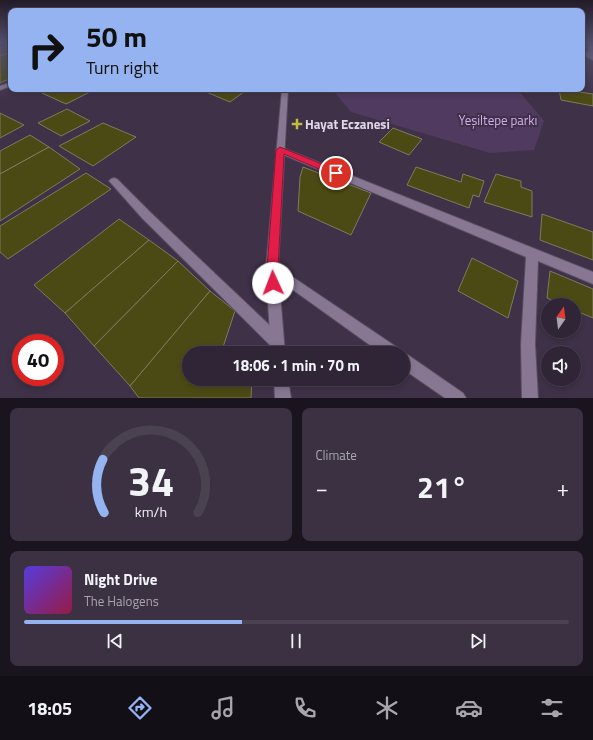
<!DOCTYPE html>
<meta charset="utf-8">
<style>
:root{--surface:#2f2536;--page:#3b3142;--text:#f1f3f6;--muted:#a7a5ad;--line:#4a4251;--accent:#95b2f1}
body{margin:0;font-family:"Titillium Web",sans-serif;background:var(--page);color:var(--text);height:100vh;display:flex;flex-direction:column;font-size:15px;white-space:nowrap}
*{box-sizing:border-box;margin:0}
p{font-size:13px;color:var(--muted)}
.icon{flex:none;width:22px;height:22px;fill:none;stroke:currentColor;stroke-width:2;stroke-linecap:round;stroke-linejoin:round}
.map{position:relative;height:398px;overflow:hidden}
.panel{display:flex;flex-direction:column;gap:10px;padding:10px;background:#1a141e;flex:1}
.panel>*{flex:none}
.hud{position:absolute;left:8px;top:8px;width:577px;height:84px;border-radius:8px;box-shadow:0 2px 6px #0003,0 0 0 1px var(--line);background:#95b2f1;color:#111;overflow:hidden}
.needle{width:26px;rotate:14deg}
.fabs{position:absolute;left:541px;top:298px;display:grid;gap:8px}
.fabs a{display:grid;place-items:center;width:40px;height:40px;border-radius:50%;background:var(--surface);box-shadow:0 2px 6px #0003,0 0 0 1px var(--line);font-size:20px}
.speed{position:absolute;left:12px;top:334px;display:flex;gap:8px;font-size:20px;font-weight:700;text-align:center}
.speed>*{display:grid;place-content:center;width:52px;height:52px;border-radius:50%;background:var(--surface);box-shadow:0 2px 6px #0003,0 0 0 1px var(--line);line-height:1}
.speed .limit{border:6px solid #d22;background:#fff;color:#111}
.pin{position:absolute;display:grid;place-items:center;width:34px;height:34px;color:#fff;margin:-17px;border:2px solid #fff;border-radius:50%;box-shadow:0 1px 4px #0007}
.me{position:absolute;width:44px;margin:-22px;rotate:358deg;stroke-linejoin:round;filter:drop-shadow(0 0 3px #0008)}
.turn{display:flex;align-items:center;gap:14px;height:84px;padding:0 12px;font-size:18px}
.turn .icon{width:52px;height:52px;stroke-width:2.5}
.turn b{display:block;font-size:28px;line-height:34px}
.big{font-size:30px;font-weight:700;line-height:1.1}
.panel .card{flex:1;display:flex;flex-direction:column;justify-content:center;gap:6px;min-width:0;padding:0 14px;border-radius:8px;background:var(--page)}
.panel .dial{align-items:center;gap:0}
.dial svg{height:104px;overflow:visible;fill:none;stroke:var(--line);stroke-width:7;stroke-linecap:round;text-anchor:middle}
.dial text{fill:var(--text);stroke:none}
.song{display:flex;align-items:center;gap:12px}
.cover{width:48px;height:48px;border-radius:6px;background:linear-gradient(135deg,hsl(250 70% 55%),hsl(340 70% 35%))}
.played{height:4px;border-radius:2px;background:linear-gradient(90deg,var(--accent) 40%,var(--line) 40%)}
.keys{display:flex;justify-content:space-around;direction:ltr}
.heat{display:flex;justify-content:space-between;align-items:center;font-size:22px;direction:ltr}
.panel .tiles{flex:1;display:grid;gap:10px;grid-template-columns:1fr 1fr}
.card:last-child{grid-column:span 2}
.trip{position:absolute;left:182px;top:346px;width:228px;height:40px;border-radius:20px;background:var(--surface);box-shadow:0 2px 6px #0003,0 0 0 1px var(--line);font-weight:700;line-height:40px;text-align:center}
.tabs{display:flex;height:64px;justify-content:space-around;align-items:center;background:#130f16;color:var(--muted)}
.tabs .icon{width:28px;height:28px}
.tabs .current{color:var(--accent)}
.tabs b{font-size:18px;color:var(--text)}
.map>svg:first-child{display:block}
</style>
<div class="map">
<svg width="593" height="398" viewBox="0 0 593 398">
<rect width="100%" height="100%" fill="#3f3148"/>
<polygon fill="#513a60" points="332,89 517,89 544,121 534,150 490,153 351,112"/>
<g fill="#4c4a14" stroke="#7c7b5e">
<polygon points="11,45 11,52 0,56 0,48"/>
<polygon points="11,52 11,78 0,83 0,56"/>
<polygon points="52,89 86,89 92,91 66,104 42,93"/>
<polygon points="199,89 248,89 230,102"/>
<polygon points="559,89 593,94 593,106 561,100"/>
<polygon points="67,109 90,121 61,136 38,123"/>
<polygon points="0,113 24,125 0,138"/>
<polygon points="103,123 136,137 93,166 59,146"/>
<polygon points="393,128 422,139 409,155 379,142"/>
<polygon points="30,135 49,147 0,174 0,151"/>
<polygon points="49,147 80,169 0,221 0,174"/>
<polygon points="303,167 371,193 351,235 298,211 300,177"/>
<polygon points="416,167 461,182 463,174 484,181 479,197 473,195 469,208 407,185"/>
<polygon points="86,173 111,189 8,259 0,252 0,226"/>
<polygon points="496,174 521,181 521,187 532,191 532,217 484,202"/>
<polygon points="542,214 593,232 593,260 540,240"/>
<polygon points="119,219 149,240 65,313 34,285"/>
<polygon points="149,240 178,261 94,346 65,313"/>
<polygon points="472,258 518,281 508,318 458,291"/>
<polygon points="178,261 210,291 130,386 94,346"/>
<polygon points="550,271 593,289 593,318 574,310 574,305 562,305 547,298"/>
<polygon points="210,291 235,311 221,353 189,353 189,379 252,379 251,398 139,398 130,386"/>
</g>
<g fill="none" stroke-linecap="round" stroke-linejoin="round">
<defs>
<g id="street">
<polygon points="590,43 593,43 593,60 582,54 582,50 588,53"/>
<polygon points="280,147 593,272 593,284 538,261 535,344 538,398 522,398 521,344 526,257 277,152 276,150"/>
<polygon points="114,178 117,179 150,212 281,336 283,341 281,346 276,348 271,346 142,218 111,183 109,181 111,179"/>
<polygon points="272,263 398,348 400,353 381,353 268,272 266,268 268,264"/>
<polygon points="402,353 403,353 408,355 463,393 466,398 445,398 403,369"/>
</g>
<g id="secondary">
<polygon points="11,82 11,86 0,90 0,86"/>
<polygon points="282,89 288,89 278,268 285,353 271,353 266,268"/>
<polygon points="274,379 288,379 291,398 275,398"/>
</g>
</defs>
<use href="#street" stroke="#5a4e62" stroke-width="2"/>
<use href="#secondary" stroke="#5a4e62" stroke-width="2"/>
<use href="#street" fill="#877792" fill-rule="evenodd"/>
<use href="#secondary" fill="#877792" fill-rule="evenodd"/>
</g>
<linearGradient id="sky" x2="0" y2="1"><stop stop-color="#231b28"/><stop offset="0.43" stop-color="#524e6a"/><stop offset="1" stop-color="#524e6a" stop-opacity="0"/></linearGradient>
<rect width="593" height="99" fill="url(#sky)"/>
<polygon fill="#e11d48" stroke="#92132f" points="280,147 339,171 340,173 339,175 333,175 284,154 278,268 279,283 277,286 273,288 269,286 267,268 276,150"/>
<path fill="#c2bd3f" stroke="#3f3148" stroke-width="1.5" d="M295 118h4v4h4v4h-4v4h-4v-4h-4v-4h4z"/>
<g text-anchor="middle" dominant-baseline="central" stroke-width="4" stroke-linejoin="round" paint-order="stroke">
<g font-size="13" fill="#d3abef" stroke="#3f3148">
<text x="498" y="120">Yeşiltepe parkı</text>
</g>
<g font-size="13" font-weight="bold" fill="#e0d8e7" stroke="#3f3148" text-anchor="start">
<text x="305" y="124">Hayat Eczanesi</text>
</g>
</g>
</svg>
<div class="fabs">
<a><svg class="needle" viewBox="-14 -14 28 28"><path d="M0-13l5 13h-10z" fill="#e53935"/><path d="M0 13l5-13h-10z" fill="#a7a5ad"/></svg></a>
<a><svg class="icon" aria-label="sound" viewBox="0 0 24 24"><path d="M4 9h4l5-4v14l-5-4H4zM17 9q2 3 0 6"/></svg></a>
</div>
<div class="speed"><div class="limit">40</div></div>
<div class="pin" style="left:336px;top:173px;background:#d93025"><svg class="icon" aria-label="arrive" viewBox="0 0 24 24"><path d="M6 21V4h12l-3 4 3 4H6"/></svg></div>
<svg class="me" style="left:273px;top:283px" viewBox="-20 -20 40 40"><circle r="19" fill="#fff"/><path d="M0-13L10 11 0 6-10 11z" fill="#e11d48"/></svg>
<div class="trip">18:06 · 1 min · 70 m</div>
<div class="hud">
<div class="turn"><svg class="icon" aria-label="right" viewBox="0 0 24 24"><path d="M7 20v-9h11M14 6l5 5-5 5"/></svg><div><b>50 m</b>Turn right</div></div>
</div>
</div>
<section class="panel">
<div class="tiles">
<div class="card dial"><svg viewBox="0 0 100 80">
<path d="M14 69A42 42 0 1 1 86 69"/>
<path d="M14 69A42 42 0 0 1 13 28" stroke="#95b2f1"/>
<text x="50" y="56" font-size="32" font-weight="700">34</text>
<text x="50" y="72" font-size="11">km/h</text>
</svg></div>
<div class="card"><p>Climate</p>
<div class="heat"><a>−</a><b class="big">21°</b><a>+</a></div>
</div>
<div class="card">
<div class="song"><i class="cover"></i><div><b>Night Drive</b><p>The Halogens</p></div></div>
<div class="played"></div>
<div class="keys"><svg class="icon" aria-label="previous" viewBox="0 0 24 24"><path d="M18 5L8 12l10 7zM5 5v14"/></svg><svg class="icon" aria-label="pause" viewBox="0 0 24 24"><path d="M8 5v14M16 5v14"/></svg><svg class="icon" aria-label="next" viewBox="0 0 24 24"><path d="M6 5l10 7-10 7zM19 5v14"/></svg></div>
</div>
</div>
</section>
<nav class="tabs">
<b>18:05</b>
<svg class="icon current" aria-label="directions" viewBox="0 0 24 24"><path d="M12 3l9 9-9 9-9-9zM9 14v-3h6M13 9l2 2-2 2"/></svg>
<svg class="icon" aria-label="music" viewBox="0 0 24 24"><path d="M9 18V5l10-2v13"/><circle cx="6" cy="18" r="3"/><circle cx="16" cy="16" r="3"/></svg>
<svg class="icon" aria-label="phone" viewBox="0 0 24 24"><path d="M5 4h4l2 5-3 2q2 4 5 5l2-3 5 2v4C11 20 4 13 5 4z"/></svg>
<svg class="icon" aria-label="climate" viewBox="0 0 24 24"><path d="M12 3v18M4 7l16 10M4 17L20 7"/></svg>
<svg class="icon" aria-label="car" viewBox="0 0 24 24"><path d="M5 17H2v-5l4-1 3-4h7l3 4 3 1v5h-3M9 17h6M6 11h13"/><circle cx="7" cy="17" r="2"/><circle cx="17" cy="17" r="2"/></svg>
<svg class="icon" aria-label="filters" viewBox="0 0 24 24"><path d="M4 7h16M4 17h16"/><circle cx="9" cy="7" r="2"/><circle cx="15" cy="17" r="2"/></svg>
</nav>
